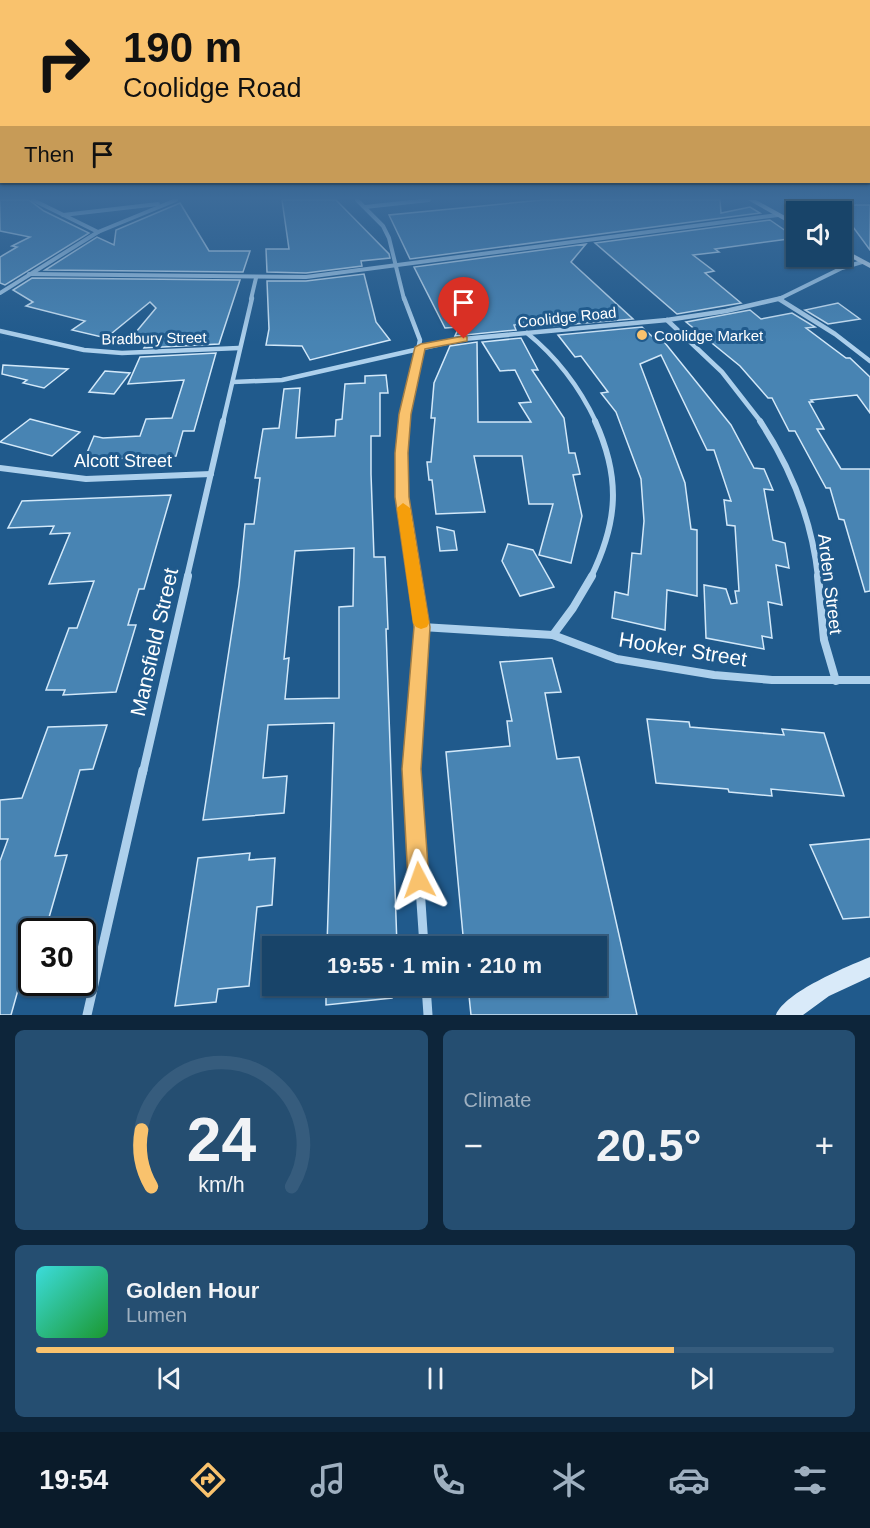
<!DOCTYPE html>
<meta charset="utf-8">
<style>
:root{--surface:#184469;--page:#254e71;--text:#f1f3f6;--muted:#9fb0c0;--line:#365c7d;--accent:#f9c26d}
body{margin:0;font-family:Helvetica,sans-serif;background:var(--page);color:var(--text);height:100vh;display:flex;flex-direction:column;font-size:22px;white-space:nowrap}
*{box-sizing:border-box;margin:0}
p{font-size:20px;color:var(--muted)}
.icon{flex:none;width:33px;height:33px;fill:none;stroke:currentColor;stroke-width:2;stroke-linecap:round;stroke-linejoin:round}
.map{position:relative;height:1015px;overflow:hidden}
.sheet{display:flex;flex-direction:column;gap:15px;padding:15px;background:#0d253a;flex:1}
.sheet>*{flex:none}
.banner{position:absolute;left:0px;top:0px;width:870px;height:183px;box-shadow:0 2px 4px #0004,0 0 0 2px var(--line);background:#f9c26d;color:#111;overflow:hidden}
.tools{position:absolute;left:786px;top:201px;display:grid;gap:12px}
.tools a{display:grid;place-items:center;width:66px;height:66px;border-radius:0px;background:var(--surface);box-shadow:0 2px 4px #0004,0 0 0 2px var(--line);font-size:30px}
.speed{position:absolute;left:18px;top:918px;display:flex;gap:12px;font-size:30px;font-weight:700;text-align:center}
.speed>*{display:grid;place-content:center;width:78px;height:78px;border-radius:50%;background:var(--surface);box-shadow:0 2px 4px #0004,0 0 0 2px var(--line);line-height:1}
.speed .limit{border:3px solid #111;border-radius:9px;background:#fff;color:#111}
.pin{position:absolute;display:grid;place-items:center;width:51px;height:51px;color:#fff;margin:-62px -26px;border-radius:50% 50% 50% 0;rotate:-45deg;box-shadow:0 0 6px #0007}
.pin .icon{rotate:45deg}
.me{position:absolute;width:66px;margin:-33px;rotate:356deg;stroke-linejoin:round;filter:drop-shadow(0 0 4px #0008)}
.turn{display:flex;align-items:center;gap:21px;height:126px;padding:0 24px;font-size:27px}
.turn .icon{width:78px;height:78px;stroke-width:2.5}
.turn b{display:block;font-size:42px;line-height:51px}
.then{display:flex;align-items:center;height:57px;padding:0 24px;background:#0003;gap:12px;font-size:22px}
.big{font-size:45px;font-weight:700;line-height:1.1}
.sheet .widget{flex:1;display:flex;flex-direction:column;justify-content:center;gap:9px;min-width:0;padding:0 21px;border-radius:9px;background:var(--page)}
.sheet .dial{align-items:center;gap:0}
.dial svg{height:156px;overflow:visible;fill:none;stroke:var(--line);stroke-width:7;stroke-linecap:round;text-anchor:middle}
.dial text{fill:var(--text);stroke:none}
.song{display:flex;align-items:center;gap:18px}
.cover{width:72px;height:72px;border-radius:9px;background:linear-gradient(135deg,hsl(180 70% 55%),hsl(130 70% 35%))}
.played{height:6px;border-radius:3px;background:linear-gradient(90deg,var(--accent) 80%,var(--line) 80%)}
.keys{display:flex;justify-content:space-around;direction:ltr}
.heat{display:flex;justify-content:space-between;align-items:center;font-size:33px;direction:ltr}
.sheet .tiles{flex:1;display:grid;gap:15px;grid-template-columns:1fr 1fr}
.widget:last-child{grid-column:span 2}
.trip{position:absolute;left:262px;top:936px;width:345px;height:60px;border-radius:0px;background:var(--surface);box-shadow:0 2px 4px #0004,0 0 0 2px var(--line);font-weight:700;line-height:60px;text-align:center}
.menu{display:flex;height:96px;justify-content:space-around;align-items:center;background:#0a1b2a;color:var(--muted)}
.menu .icon{width:42px;height:42px}
.menu .on{color:var(--accent)}
.menu b{font-size:27px;color:var(--text)}
.map>svg:first-child{display:block}
</style>
<div class="map">
<svg width="870" height="1015" viewBox="0 0 870 1015">
<rect width="100%" height="100%" fill="#205a8c"/>
<g fill="#4884b3" stroke="#d2e8f9" stroke-width="1.5" fill-rule="evenodd">
<polygon points="0,200 29,200 44,211 89,233 5,285 0,283 0,257 17,247 12,246 30,237 0,231"/>
<polygon points="282,200 336,200 389,254 390,258 361,261 362,266 306,273 267,272 266,249 289,249"/>
<polygon points="542,200 720,200 721,213 750,207 760,213 410,259 389,215"/>
<polygon points="180,203 209,251 250,251 243,272 45,270 97,237 114,245 116,230"/>
<polygon points="836,205 870,205 870,250 842,212"/>
<polygon points="770,220 796,238 715,249 719,252 693,255 714,271 705,273 741,303 677,314 595,243"/>
<polygon points="586,244 571,262 633,319 551,326 546,320 514,325 516,330 455,336 459,327 445,328 414,267"/>
<polygon points="364,274 376,322 390,340 310,360 302,346 266,345 269,329 267,281 306,281"/>
<polygon points="32,278 240,280 219,344 144,348 149,339 131,338 156,308 150,302 106,338 72,330 85,321 26,306 33,302 13,290"/>
<polygon points="838,303 860,319 828,324 805,310"/>
<polygon points="750,310 761,319 792,313 815,327 806,328 846,358 850,358 870,377 870,413 857,395 811,400 813,402 809,402 824,429 817,429 841,469 870,469 870,591 865,592 844,520 839,519 830,488 826,488 795,431 789,431 772,398 768,398 740,366 686,322"/>
<polygon points="642,327 657,341 661,338 731,425 754,468 764,469 773,490 764,489 773,540 785,543 789,568 776,565 782,605 768,602 772,638 762,636 764,649 706,638 704,585 726,589 731,604 737,603 735,591 739,591 735,526 727,525 724,500 731,501 714,450 707,450 661,355 640,364 685,483 691,529 697,530 697,596 667,590 665,630 612,618 615,592 628,595 632,553 641,554 644,521 641,479 616,412 601,393 608,392 581,356 575,357 558,335"/>
<polygon points="521,338 538,370 532,370 564,418 569,453 575,453 580,474 573,475 582,516 571,563 539,555 553,504 529,504 522,456 474,456 485,512 436,514 432,480 429,480 427,462 431,462 435,418 431,418 434,383 450,346 477,342 478,422 531,422 519,403 531,402 515,370 500,371 482,342"/>
<polygon points="216,353 194,431 183,431 176,456 84,460 94,436 103,438 140,436 146,419 172,418 184,380 128,384 140,357"/>
<polygon points="3,365 68,369 44,388 23,383 27,380 2,374"/>
<polygon points="105,371 130,373 114,394 89,392"/>
<path d="M386,375L388,393H380V436H371V474L374,557H385L387,604L388,629H386L397,946H327L334,723L268,725L263,778L287,776L284,813L203,820L239,585L245,524H254L260,478H255L263,429L279,428L284,389L300,388L296,438L335,436L336,420L342,419L345,384L365,383V376ZM354,548L353,606L339,607V698L285,699L289,658L284,659L295,551Z"/>
<polygon points="30,419 80,432 52,456 0,442"/>
<polygon points="171,495 144,589 139,589 128,625 136,625 116,692 63,695 65,690 46,690 69,628 77,628 94,581 49,584 70,533 50,534 54,526 8,528 22,501"/>
<polygon points="437,527 454,531 457,550 440,551"/>
<polygon points="508,544 533,550 554,587 520,596 502,561"/>
<polygon points="552,658 561,692 545,693 557,759 579,757 637,1015 471,1015 468,986 597,986 597,946 464,946 446,752 510,746 507,721 512,721 500,662"/>
<polygon points="647,719 689,722 690,727 784,735 782,729 824,733 844,796 771,789 772,796 729,792 728,789 656,783"/>
<polygon points="107,725 93,769 80,770 55,856 67,855 48,921 32,923 32,964 24,989 18,990 11,1015 0,1015 0,861 8,839 0,839 0,800 22,798 48,727"/>
<polygon points="870,839 870,917 843,919 810,845"/>
<polygon points="250,853 249,860 275,858 272,905 257,907 249,986 218,989 216,1002 175,1006 198,858"/>
<polygon points="326,986 392,986 392,998 326,1005"/>
</g>
<g fill="none" stroke-linecap="round" stroke-linejoin="round">
<g stroke="#add0ec" stroke-width="4">
<polyline points="33,200 98,232"/>
<polyline points="357,200 383,226 389,238 404,299"/>
<polyline points="365,207 429,200"/>
<polyline points="63,215 158,204"/>
<polyline points="29,274 306,277 778,215"/>
<polyline points="0,293 98,232 176,200"/>
<polyline points="251,299 256,278"/>
<polyline points="779,299 842,268 862,262"/>
</g>
<g stroke="#add0ec" stroke-width="4.5">
<polyline points="404,298 420,340 404,422"/>
<polyline points="779,299 835,334 870,361"/>
<polyline points="667,320 722,372 761,422"/>
<polyline points="0,331 84,350 122,353 239,348"/>
<path d="M527,333C558,358 579,386 596,422"/>
<polyline points="233,382 282,380 463,339 667,320 726,311 782,298"/>
<polyline points="223,422 252,298"/>
</g>
<g stroke="#add0ec" stroke-width="6">
<polyline points="404,421 402,497 414,577"/>
<path d="M760,421C791,468 812,521 818,577"/>
<polyline points="0,468 86,479 211,474"/>
<polyline points="187,577 223,421"/>
<path d="M591,577C618,522 621,478 595,421"/>
</g>
<g stroke="#add0ec" stroke-width="8">
<polyline points="818,576 824,640 836,681"/>
<polyline points="422,627 553,635 617,659 714,675 772,680 870,680"/>
<polyline points="553,635 573,608 592,576"/>
<polyline points="143,772 188,576"/>
<polyline points="412,772 422,627 414,576"/>
</g>
<g stroke="#add0ec" stroke-width="9">
<polyline points="412,770 424,946"/>
<polyline points="426,986 428,1015"/>
<polyline points="87,1015 143,770"/>
</g>
<g fill="#d9eaf9" fill-rule="evenodd">
<polygon points="748,200 756,200 796,222 796,227"/>
<polygon points="842,248 870,263 870,268 842,253"/>
<path d="M870,957V977L829,996L803,1015H776C785,992 846,967 870,957Z"/>
</g>
</g>
<linearGradient id="sky" x2="0" y2="1"><stop stop-color="#12324d"/><stop offset="0.58" stop-color="#3c6b99"/><stop offset="1" stop-color="#3c6b99" stop-opacity="0"/></linearGradient>
<rect width="870" height="342" fill="url(#sky)"/>
<polygon fill="#f9c26d" stroke="#a27e47" stroke-width="1.5" points="464,336 467,337 467,341 425,349 411,414 408,453 409,497 430,627 421,769 429,880 426,887 419,891 412,887 408,880 402,769 414,627 395,497 395,453 399,414 415,347 421,344"/>
<polygon fill="#f59e0b" points="403,503 410,508 429,623 427,627 421,629 416,627 413,623 397,508"/>
<circle fill="#f9c26d" stroke="#205a8c" stroke-width="2" cx="642" cy="335" r="6"/>
<g text-anchor="middle" dominant-baseline="central" stroke-width="6" stroke-linejoin="round" paint-order="stroke">
<g font-size="15" fill="#fff" stroke="#205a8c">
<text transform="translate(567 317) rotate(-6)">Coolidge Road</text>
<text transform="translate(154 338) rotate(-1)">Bradbury Street</text>
</g>
<g font-size="15" fill="#fff" stroke="#205a8c" text-anchor="start">
<text x="654" y="335">Coolidge Market</text>
</g>
<g font-size="18" fill="#fff" stroke="#205a8c">
<text x="123" y="461">Alcott Street</text>
<text transform="translate(830 584) rotate(83)">Arden Street</text>
</g>
<g font-size="21" fill="#fff" stroke="#205a8c">
<text transform="translate(154 642) rotate(-77)">Mansfield Street</text>
<text transform="translate(683 649) rotate(9)">Hooker Street</text>
</g>
</g>
</svg>
<div class="tools">
<a><svg class="icon" aria-label="sound" viewBox="0 0 24 24"><path d="M4 9h4l5-4v14l-5-4H4zM17 9q2 3 0 6"/></svg></a>
</div>
<div class="speed"><div class="limit">30</div></div>
<div class="pin" style="left:464px;top:339px;background:#d93025"><svg class="icon" aria-label="arrive" viewBox="0 0 24 24"><path d="M6 21V4h12l-3 4 3 4H6"/></svg></div>
<svg class="me" style="left:419px;top:880px" viewBox="-20 -20 40 40"><path d="M0-17L14 15 0 8-14 15z" fill="#f9c26d" stroke="#fff" stroke-width="4"/></svg>
<div class="trip">19:55 · 1 min · 210 m</div>
<div class="banner">
<div class="turn"><svg class="icon" aria-label="right" viewBox="0 0 24 24"><path d="M7 20v-9h11M14 6l5 5-5 5"/></svg><div><b>190 m</b>Coolidge Road</div></div>
<div class="then">Then<svg class="icon" aria-label="arrive" viewBox="0 0 24 24"><path d="M6 21V4h12l-3 4 3 4H6"/></svg></div>
</div>
</div>
<section class="sheet">
<div class="tiles">
<div class="widget dial"><svg viewBox="0 0 100 80">
<path d="M14 69A42 42 0 1 1 86 69"/>
<path d="M14 69A42 42 0 0 1 9 40" stroke="#f9c26d"/>
<text x="50" y="56" font-size="32" font-weight="700">24</text>
<text x="50" y="72" font-size="11">km/h</text>
</svg></div>
<div class="widget"><p>Climate</p>
<div class="heat"><a>−</a><b class="big">20.5°</b><a>+</a></div>
</div>
<div class="widget">
<div class="song"><i class="cover"></i><div><b>Golden Hour</b><p>Lumen</p></div></div>
<div class="played"></div>
<div class="keys"><svg class="icon" aria-label="previous" viewBox="0 0 24 24"><path d="M18 5L8 12l10 7zM5 5v14"/></svg><svg class="icon" aria-label="pause" viewBox="0 0 24 24"><path d="M8 5v14M16 5v14"/></svg><svg class="icon" aria-label="next" viewBox="0 0 24 24"><path d="M6 5l10 7-10 7zM19 5v14"/></svg></div>
</div>
</div>
</section>
<nav class="menu">
<b>19:54</b>
<svg class="icon on" aria-label="directions" viewBox="0 0 24 24"><path d="M12 3l9 9-9 9-9-9zM9 14v-3h6M13 9l2 2-2 2"/></svg>
<svg class="icon" aria-label="music" viewBox="0 0 24 24"><path d="M9 18V5l10-2v13"/><circle cx="6" cy="18" r="3"/><circle cx="16" cy="16" r="3"/></svg>
<svg class="icon" aria-label="phone" viewBox="0 0 24 24"><path d="M5 4h4l2 5-3 2q2 4 5 5l2-3 5 2v4C11 20 4 13 5 4z"/></svg>
<svg class="icon" aria-label="climate" viewBox="0 0 24 24"><path d="M12 3v18M4 7l16 10M4 17L20 7"/></svg>
<svg class="icon" aria-label="car" viewBox="0 0 24 24"><path d="M5 17H2v-5l4-1 3-4h7l3 4 3 1v5h-3M9 17h6M6 11h13"/><circle cx="7" cy="17" r="2"/><circle cx="17" cy="17" r="2"/></svg>
<svg class="icon" aria-label="filters" viewBox="0 0 24 24"><path d="M4 7h16M4 17h16"/><circle cx="9" cy="7" r="2"/><circle cx="15" cy="17" r="2"/></svg>
</nav>
